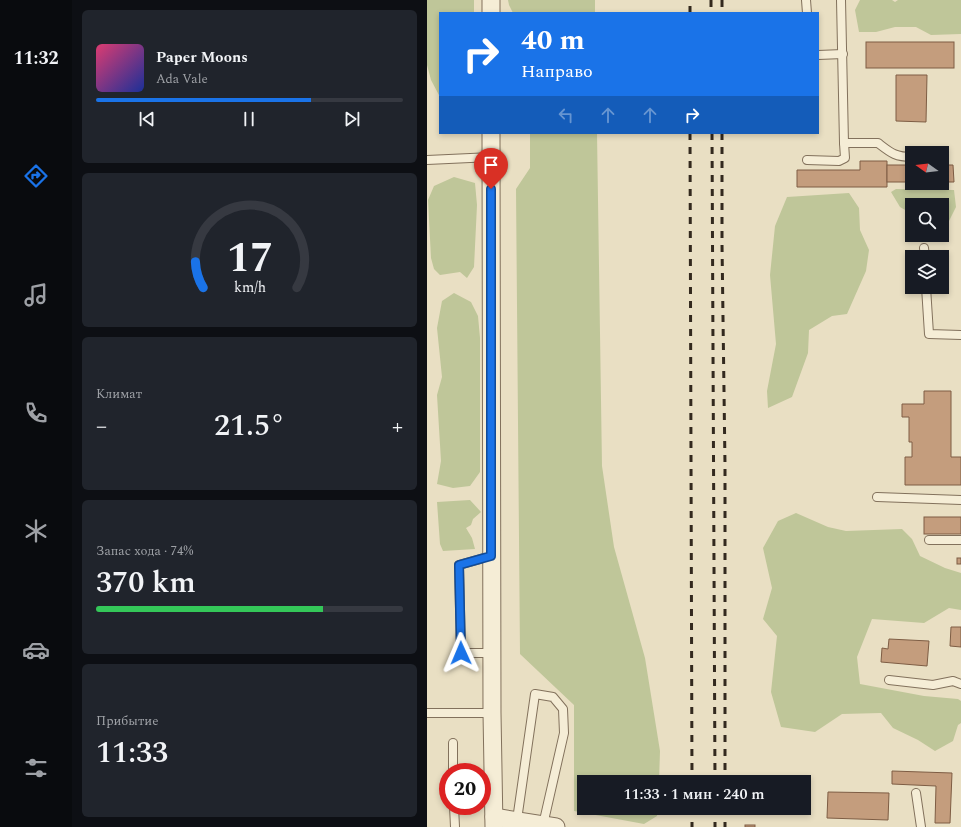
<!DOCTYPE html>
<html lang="ru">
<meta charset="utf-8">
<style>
:root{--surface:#171b24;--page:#20242c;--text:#f1f3f6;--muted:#9ea1a6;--line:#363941;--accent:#1a73e8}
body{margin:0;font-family:Spectral,serif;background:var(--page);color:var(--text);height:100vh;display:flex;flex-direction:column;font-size:15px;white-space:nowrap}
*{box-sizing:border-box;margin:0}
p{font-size:13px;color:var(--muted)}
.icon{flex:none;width:22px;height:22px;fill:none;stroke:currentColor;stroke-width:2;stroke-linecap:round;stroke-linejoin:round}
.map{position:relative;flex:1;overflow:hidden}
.sheet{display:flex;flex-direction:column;gap:10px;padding:10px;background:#0d0f14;width:355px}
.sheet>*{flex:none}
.top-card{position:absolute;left:12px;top:12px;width:380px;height:122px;border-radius:0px;box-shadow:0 2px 6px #0003;background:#1a73e8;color:#fff;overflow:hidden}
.needle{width:26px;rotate:284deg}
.controls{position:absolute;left:478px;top:146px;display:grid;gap:8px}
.controls a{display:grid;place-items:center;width:44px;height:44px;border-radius:0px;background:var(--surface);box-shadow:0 2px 6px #0003;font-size:20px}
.speed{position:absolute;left:12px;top:763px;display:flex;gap:8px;font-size:20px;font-weight:700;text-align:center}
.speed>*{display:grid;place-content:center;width:52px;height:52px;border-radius:50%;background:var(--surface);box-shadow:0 2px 6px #0003;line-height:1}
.speed .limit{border:6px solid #d22;background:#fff;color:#111}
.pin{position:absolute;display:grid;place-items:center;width:34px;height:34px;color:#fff;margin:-41px -17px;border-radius:50% 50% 50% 0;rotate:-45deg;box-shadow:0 0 4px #0007}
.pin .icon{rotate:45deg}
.me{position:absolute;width:44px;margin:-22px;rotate:359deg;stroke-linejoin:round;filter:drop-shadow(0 0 3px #0008)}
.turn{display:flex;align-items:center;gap:14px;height:84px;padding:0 16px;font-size:18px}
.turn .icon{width:52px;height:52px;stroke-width:2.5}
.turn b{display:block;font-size:28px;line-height:34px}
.lanes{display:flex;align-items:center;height:38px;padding:0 16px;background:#0003;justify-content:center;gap:20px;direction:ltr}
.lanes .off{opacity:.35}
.big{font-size:30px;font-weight:600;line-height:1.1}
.sheet .tile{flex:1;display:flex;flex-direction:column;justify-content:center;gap:6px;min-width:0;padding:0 14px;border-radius:6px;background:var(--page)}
.sheet .dial{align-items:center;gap:0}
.dial svg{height:104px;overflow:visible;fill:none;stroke:var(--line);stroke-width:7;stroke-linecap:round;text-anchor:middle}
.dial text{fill:var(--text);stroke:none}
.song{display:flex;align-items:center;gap:12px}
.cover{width:48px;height:48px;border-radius:6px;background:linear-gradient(135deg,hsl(340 70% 55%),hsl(230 70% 35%))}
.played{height:4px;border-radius:2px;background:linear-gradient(90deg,var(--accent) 70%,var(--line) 70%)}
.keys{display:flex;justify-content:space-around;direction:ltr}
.heat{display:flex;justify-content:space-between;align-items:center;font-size:22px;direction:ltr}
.charge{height:6px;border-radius:3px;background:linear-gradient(90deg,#34c759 74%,var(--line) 0)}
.trip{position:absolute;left:150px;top:775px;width:234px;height:40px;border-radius:0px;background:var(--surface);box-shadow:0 2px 6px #0003;font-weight:600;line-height:40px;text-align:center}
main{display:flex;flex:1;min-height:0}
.tab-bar{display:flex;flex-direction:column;width:72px;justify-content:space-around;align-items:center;background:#090b0e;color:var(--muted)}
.tab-bar .icon{width:28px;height:28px}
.tab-bar .on{color:var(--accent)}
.tab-bar b{font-size:18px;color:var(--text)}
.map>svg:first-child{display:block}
</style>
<main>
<nav class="tab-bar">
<b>11:32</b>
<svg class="icon on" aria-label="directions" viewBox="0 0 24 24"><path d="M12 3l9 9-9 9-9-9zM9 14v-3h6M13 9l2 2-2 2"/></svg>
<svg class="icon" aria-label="music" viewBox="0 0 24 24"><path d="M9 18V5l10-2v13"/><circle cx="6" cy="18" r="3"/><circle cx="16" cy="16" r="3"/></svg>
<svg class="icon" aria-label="phone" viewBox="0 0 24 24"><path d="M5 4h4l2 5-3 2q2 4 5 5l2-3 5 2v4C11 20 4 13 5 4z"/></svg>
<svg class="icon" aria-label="climate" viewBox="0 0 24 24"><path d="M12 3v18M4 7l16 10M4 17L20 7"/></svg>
<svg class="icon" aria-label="car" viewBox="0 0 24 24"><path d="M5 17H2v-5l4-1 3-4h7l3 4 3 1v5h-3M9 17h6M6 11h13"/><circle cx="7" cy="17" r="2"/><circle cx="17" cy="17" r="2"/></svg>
<svg class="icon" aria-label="filters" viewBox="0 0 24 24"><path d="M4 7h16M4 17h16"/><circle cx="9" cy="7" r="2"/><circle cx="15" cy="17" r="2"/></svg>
</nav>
<section class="sheet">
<div class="tile">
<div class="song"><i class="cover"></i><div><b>Paper Moons</b><p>Ada Vale</p></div></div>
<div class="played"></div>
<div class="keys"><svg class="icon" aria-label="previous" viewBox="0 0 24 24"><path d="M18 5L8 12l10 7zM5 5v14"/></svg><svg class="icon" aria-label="pause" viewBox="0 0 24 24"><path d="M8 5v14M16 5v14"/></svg><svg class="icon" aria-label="next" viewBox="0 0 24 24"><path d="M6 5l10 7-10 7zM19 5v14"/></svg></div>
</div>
<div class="tile dial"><svg viewBox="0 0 100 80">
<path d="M14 69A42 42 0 1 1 86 69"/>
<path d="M14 69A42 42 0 0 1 8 49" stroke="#1a73e8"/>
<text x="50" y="56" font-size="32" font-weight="700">17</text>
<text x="50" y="72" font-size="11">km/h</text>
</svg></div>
<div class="tile"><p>Климат</p>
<div class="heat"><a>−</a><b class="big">21.5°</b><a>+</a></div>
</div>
<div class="tile"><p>Запас хода · 74%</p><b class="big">370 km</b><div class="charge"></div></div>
<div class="tile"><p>Прибытие</p><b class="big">11:33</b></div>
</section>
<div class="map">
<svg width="534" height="827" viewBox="0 0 534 827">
<rect width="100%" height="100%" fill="#e9dfc3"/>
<g fill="#bfc699">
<polygon points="0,0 47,0 47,13 13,13 13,97 4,80 0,65"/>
<polygon points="81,0 168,0 168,13 86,13 82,5"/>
<polygon points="433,0 465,0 468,2 471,0 534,0 534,34 504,35 489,27 468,27 449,32 432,32 428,10"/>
<polygon points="103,133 170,133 175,466 187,547 218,658 233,751 232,782 157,782 157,808 231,808 230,816 217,824 147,811 147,705 93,654 89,189 103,168"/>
<polygon points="27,177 48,183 50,205 47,267 40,278 33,272 13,275 7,269 4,258 1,200 7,186"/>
<polygon points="469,189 527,190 529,207 520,225 515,225 515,205 485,205 485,214 473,207 464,192"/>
<polygon points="422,193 432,208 433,230 442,250 439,271 420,314 405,316 382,330 381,353 365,397 341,408 340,391 349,344 343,275 348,226 360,197"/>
<polygon points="27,293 44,302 51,316 53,338 53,472 43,486 26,488 10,484 14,461 10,395 15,377 10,328 15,301"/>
<polygon points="43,500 54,512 46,519 44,525 39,528 45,538 48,549 16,551 13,544 10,502"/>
<polygon points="369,513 401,527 419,531 475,529 485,539 493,556 518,568 534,573 534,610 522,608 497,623 445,619 430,657 433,684 497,696 531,699 534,701 534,723 531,725 526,741 508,751 491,740 466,728 454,713 415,714 388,732 354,727 344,692 350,636 336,619 345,588 336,548 351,521"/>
</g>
<g fill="#c49d7d" stroke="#7e5d44">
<rect x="439" y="42" width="88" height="26"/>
<polygon points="469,75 500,75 499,122 469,121"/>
<polygon points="433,161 460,161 460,187 370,187 370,170 433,170"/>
<rect x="460" y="165" width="25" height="17"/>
<polygon points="515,165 526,165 527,182 515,182"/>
<polygon points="497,391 524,391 524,457 534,457 534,485 478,485 478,457 485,457 485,442 482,442 482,417 475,417 475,404 497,404"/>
<rect x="497" y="517" width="37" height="17"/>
<rect x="530" y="558" width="4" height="6"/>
<polygon points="524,627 534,627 534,647 523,646"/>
<polygon points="462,639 502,641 500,666 454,662 455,648 461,649"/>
<polygon points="465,771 525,773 523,823 508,823 509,786 465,784"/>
<polygon points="401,792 462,793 461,820 400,818"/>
<rect x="318" y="825" width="10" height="2"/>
</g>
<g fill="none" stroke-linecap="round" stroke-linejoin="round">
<defs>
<g id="service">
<polyline points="379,0 380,13"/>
<polyline points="391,55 416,54"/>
<path d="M417,143H451C464,153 468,157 485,157"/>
<polyline points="515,157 517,157"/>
<polyline points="0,160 65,157"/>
<polyline points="380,160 412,161 418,158 417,143 414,0"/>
<polyline points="497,248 498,257"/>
<polyline points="499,287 502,334 534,335"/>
<polyline points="450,497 534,500"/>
<polyline points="502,540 534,540"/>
<polyline points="64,556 32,565 34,653 65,653"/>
<polyline points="462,680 506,685 526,681 534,684"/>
<polyline points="0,713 65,713"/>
<polyline points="26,743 26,772"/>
<polyline points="489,793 494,827"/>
<polyline points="27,806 28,827"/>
<polyline points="90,820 108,694 126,697 136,709 137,733 116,825"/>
</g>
<g id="minor">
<polyline points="64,0 64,13"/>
<polyline points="64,133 65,713 67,827"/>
<polyline points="67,817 129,827"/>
</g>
</defs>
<use href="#service" stroke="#82715c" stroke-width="10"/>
<use href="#minor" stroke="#82715c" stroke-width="19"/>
<use href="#service" stroke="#f5edd6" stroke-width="8"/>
<use href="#minor" stroke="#f5edd6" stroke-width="17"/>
<g stroke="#33291e" stroke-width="3" stroke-dasharray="7 7" stroke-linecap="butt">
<polyline points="284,0 284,13"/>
<polyline points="295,0 295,13"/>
<polyline points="263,13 263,0"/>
<polyline points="263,133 265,782"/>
<polyline points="285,133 288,782"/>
<polyline points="295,133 295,244 298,465 298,782"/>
<polyline points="265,808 265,827"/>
<polyline points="288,808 288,827"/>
<polyline points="298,808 298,827"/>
</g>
</g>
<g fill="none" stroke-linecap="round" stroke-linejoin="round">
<defs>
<polyline id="route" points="34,653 32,565 64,556 64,189"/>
</defs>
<use href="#route" stroke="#114b97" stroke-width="10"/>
<use href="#route" stroke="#1a73e8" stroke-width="7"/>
</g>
</svg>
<div class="controls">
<a><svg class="needle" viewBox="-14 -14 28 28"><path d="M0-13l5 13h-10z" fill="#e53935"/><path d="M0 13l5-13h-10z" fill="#9ea1a6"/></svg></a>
<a><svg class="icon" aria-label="search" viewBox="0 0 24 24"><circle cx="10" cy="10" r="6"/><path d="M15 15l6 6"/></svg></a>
<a><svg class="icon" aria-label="layers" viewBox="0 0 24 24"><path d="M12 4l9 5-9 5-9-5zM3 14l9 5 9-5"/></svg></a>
</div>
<div class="speed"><div class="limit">20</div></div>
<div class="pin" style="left:64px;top:189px;background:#d93025"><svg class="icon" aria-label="arrive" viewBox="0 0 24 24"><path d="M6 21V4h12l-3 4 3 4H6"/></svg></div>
<svg class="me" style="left:34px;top:653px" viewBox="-20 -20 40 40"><path d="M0-17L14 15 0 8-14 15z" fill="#1a73e8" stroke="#fff" stroke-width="4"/></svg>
<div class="trip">11:33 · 1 мин · 240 m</div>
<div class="top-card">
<div class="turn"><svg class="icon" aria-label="right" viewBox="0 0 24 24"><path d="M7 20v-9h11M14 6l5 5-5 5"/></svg><div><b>40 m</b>Направо</div></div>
<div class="lanes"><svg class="icon off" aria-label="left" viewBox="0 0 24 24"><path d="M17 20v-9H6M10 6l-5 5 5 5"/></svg><svg class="icon off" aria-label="ahead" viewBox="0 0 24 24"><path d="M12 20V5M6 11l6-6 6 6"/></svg><svg class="icon off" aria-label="ahead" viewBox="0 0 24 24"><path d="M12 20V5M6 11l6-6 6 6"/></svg><svg class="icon" aria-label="right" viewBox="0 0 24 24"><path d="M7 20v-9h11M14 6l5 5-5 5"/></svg></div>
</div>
</div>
</main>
